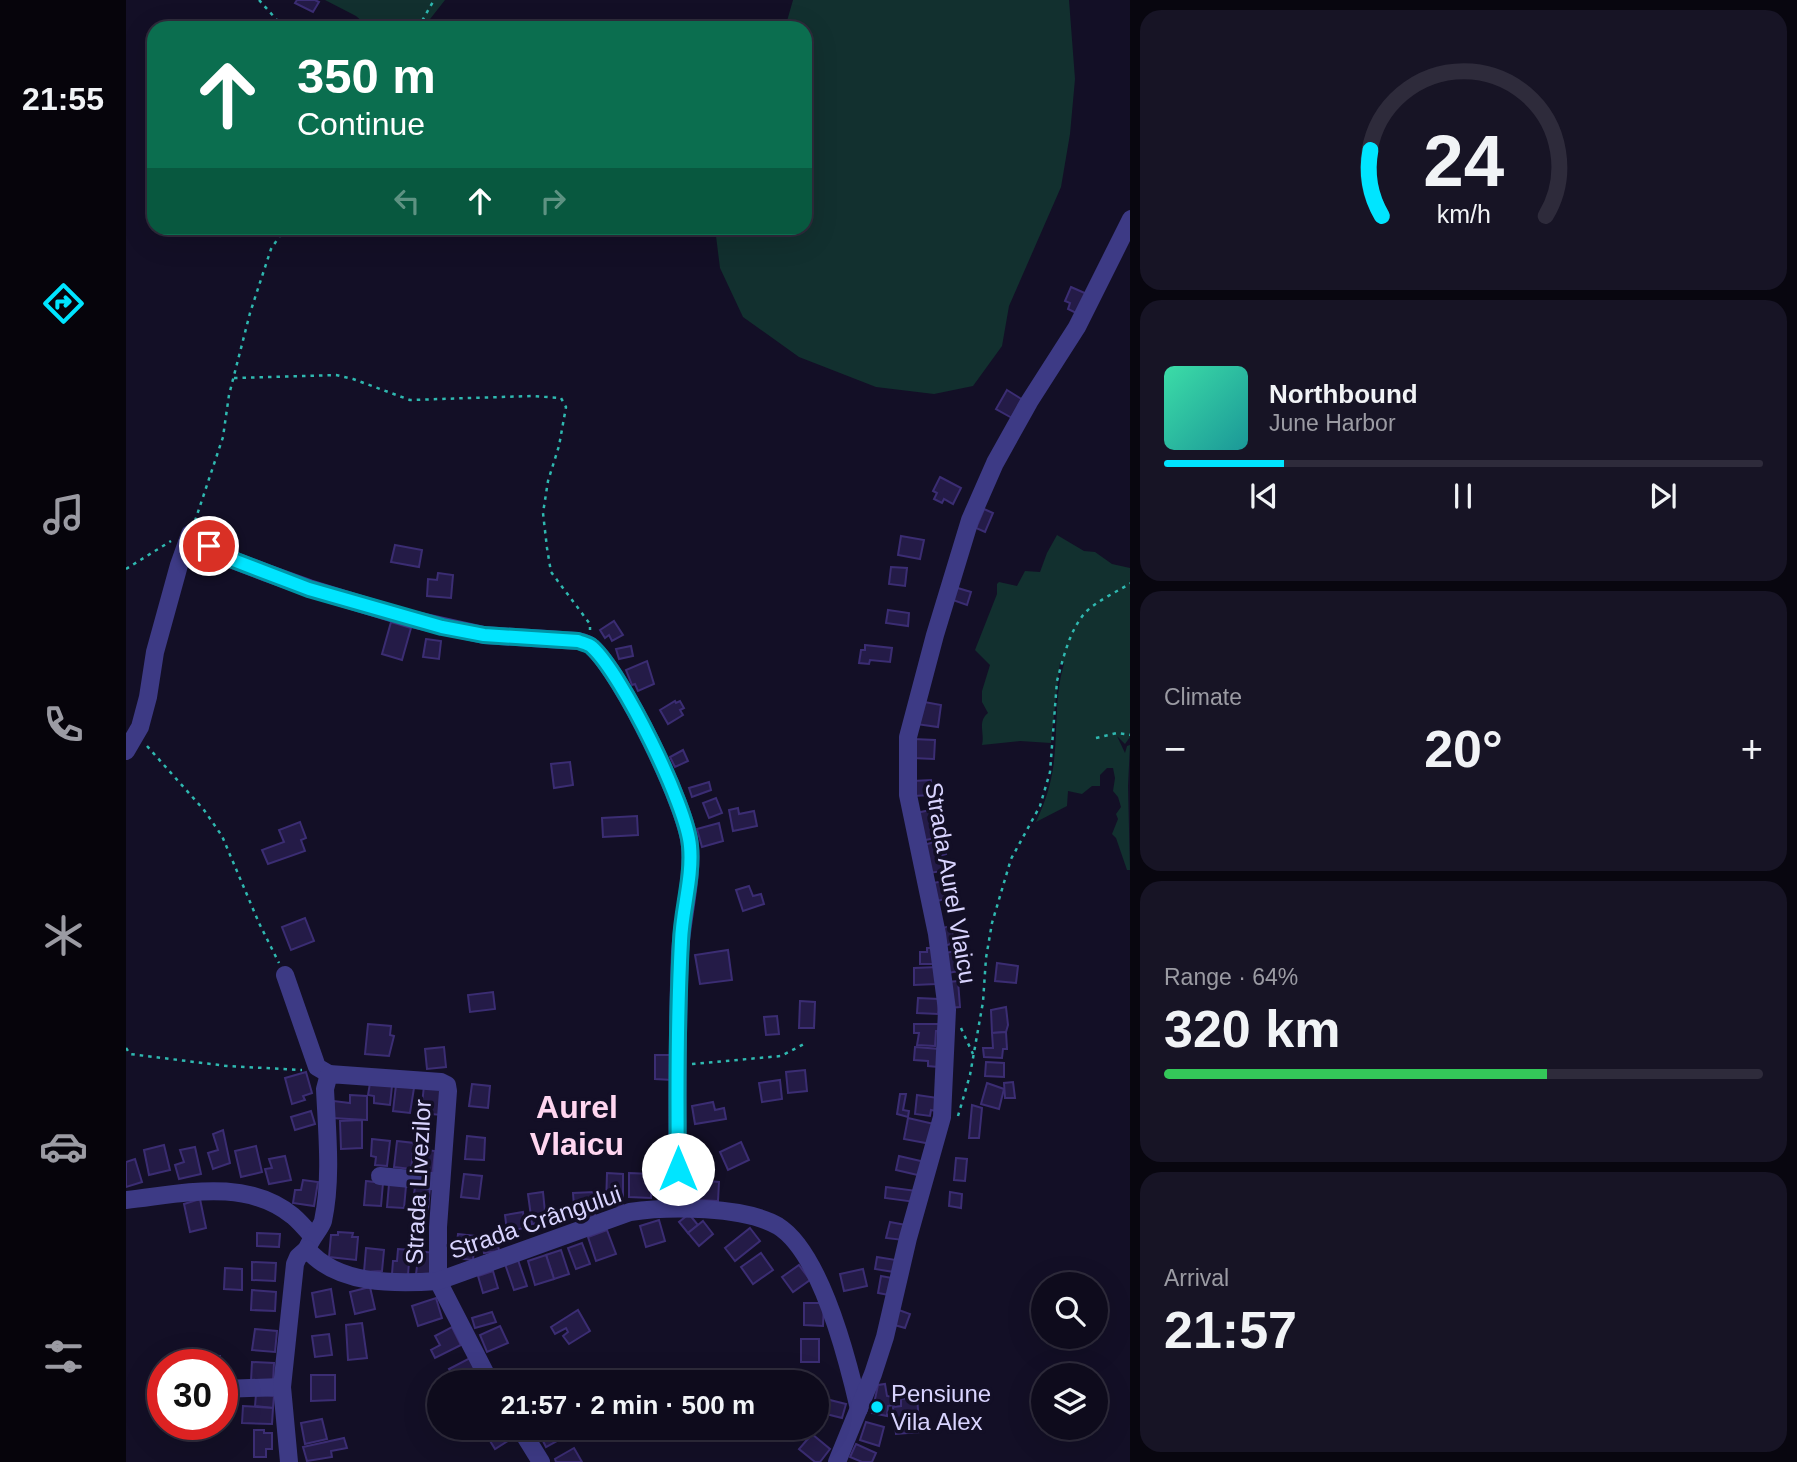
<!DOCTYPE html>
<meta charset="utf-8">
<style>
:root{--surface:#0e0b1c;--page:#171425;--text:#f1f3f6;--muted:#9b9ba3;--line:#2e2b3b;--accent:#00e5ff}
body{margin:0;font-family:Arial,sans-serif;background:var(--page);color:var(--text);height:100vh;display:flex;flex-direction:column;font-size:26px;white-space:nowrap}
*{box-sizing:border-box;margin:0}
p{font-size:23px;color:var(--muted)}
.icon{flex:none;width:38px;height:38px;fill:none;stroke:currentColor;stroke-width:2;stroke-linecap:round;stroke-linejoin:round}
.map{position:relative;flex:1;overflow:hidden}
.side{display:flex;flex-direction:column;gap:10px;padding:10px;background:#08060f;width:667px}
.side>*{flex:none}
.top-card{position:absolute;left:21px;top:21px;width:665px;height:214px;border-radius:21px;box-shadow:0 7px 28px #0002,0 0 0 2px var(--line);background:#0b6e4f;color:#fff;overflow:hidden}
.tools{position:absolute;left:905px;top:1272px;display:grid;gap:14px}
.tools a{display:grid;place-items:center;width:77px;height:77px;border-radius:50%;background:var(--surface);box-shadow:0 7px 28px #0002,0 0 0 2px var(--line);font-size:35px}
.speed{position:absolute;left:21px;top:1349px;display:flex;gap:14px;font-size:35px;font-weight:700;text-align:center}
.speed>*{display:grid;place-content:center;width:91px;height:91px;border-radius:50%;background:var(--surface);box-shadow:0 7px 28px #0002,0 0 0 2px var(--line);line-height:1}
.speed .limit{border:10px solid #d22;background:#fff;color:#111}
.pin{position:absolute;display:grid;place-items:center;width:60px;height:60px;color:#fff;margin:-30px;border:4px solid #fff;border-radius:50%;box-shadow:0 2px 7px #0007}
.me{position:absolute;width:77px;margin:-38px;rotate:0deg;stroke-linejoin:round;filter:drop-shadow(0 0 5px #0008)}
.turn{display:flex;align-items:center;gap:24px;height:147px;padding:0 35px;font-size:32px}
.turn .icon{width:91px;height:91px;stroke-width:2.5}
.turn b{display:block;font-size:49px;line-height:60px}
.lanes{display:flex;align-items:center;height:66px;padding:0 35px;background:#0003;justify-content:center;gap:35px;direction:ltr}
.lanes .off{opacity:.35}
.big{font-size:52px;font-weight:700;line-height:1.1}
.side .card{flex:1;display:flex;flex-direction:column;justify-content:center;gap:10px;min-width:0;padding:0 24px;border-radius:21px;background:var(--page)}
.side .dial{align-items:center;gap:0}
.dial svg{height:182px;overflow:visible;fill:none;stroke:var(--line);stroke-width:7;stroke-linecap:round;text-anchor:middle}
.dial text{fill:var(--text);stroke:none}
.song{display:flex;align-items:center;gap:21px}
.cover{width:84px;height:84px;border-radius:10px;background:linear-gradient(135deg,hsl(160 70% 55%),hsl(180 70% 35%))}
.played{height:7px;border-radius:4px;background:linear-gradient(90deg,var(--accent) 20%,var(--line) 20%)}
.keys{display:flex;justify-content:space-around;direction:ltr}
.heat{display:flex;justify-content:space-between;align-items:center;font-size:38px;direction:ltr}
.charge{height:10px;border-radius:5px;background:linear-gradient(90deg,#34c759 64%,var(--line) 0)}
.trip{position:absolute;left:301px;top:1370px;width:402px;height:70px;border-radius:35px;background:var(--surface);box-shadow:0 7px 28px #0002,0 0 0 2px var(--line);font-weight:700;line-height:70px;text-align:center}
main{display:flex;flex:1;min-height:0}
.menu{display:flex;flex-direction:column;width:126px;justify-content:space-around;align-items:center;background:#06040b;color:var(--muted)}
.menu .icon{width:49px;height:49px}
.menu .on{color:var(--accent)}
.menu b{font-size:32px;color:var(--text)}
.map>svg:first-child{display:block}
</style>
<main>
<nav class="menu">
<b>21:55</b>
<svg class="icon on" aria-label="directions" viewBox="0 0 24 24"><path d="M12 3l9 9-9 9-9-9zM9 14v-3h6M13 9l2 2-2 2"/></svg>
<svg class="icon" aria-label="music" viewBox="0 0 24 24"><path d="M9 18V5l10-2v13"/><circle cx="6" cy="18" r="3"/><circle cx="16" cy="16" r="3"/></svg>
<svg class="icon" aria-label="phone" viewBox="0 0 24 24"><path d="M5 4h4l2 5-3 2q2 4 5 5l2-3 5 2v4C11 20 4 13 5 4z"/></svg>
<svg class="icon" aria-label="climate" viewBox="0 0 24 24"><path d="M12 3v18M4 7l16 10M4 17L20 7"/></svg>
<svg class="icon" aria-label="car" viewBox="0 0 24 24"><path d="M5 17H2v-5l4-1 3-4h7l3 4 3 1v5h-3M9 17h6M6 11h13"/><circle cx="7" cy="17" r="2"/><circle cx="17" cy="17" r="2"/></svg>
<svg class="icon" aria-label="filters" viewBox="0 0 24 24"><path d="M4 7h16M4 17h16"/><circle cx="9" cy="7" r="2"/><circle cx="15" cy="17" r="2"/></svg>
</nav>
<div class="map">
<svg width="1005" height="1462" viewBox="0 0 1005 1462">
<rect width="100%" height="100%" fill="#130f26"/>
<g fill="#12302f">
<polygon points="199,0 319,0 297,28 244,28 230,16"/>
<polygon points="667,0 943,0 949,79 944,134 935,187 883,306 876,346 847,386 808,394 750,387 673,357 617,317 594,268 589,228 679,228 679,28 659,28"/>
<path d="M931,535L958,551L969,552L986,564L1004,568V737L999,744L991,736L999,753L1001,746L1004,745L1002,786L1004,870H1001L990,838L986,834L992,819L990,814L995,807L992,797L987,791L989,778L987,768H981L974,775V786H966L956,794L942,791L941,806L910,822C917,807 923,791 926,774C933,738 927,700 938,664L934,662L925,743L894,741L856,745C859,733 851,722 862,713L856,702V691L864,665L849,650L871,594V584L873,582L891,586L899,571L914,572L921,553Z"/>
</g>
<g fill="#241b47" stroke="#3b2d73" stroke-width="2">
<polygon points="171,0 189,0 193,2 187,12 169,3"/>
<polygon points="945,287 961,294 952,314 942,309 944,303 939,301"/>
<polygon points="881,390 897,400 886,418 870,409"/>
<polygon points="814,477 835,488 827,504 818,499 816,503 808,499 811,493 807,491"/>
<polygon points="858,509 867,513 859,532 850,528"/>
<polygon points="775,536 798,540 794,559 772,555"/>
<polygon points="269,545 296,550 293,567 265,562"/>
<polygon points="765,567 781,568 779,586 763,584"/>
<polygon points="312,573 327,575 325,598 301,596 302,579 311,580"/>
<polygon points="825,586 845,592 841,605 821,598"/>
<polygon points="762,610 783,613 782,626 760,623"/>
<polygon points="488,621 497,635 486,641 483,635 479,638 474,630"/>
<polygon points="265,622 285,628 276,660 256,654"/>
<polygon points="300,639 315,641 313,659 297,657"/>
<polygon points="739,645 766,648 764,662 744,660 743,664 733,663 735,650 739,650"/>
<polygon points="505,646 507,656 493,659 490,649"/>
<polygon points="521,661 528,684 512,691 509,684 506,685 500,670"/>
<polygon points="549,701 550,703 554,701 558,708 554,710 557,715 542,724 534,710"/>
<polygon points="793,701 815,705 812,727 790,724"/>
<polygon points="787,739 809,740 808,759 786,758"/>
<polygon points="557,750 562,761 549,767 544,757"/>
<polygon points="444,762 447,785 428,788 425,764"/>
<polygon points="805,780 806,795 787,796 787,781"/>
<polygon points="583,782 585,790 566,797 563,788"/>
<polygon points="590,798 596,813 583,818 577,803"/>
<polygon points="612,808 613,814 628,811 631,826 607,831 603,810"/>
<polygon points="809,809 812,824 806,825 809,838 795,841 790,813"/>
<polygon points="511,816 512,835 477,837 476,818"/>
<polygon points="174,822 180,838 175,840 179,851 142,864 136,850 158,842 153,830"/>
<polygon points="593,823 597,841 576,847 571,829"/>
<polygon points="817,840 820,854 810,857 811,861 815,860 817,871 803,873 797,845"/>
<polygon points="829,879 831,897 810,901 807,883"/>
<polygon points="623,886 627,896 635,894 638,904 617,911 610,890"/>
<polygon points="179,918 188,941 165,950 156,927"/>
<polygon points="826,926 828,943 818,946 816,928"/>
<polygon points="801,948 810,948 812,964 794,964 794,952 801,952"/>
<polygon points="602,950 606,980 574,984 569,955"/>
<polygon points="830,951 833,971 822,973 819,953"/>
<polygon points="871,963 892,966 890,983 869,981"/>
<polygon points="812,967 810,984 788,985 788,968"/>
<polygon points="832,981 834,1007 824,1008 822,982"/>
<polygon points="367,992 369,1009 344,1012 342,995"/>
<polygon points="792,998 813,999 812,1014 791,1013"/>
<polygon points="674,1001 689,1002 688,1028 673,1028"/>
<polygon points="880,1007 882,1025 880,1032 866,1033 865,1010"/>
<polygon points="651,1016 653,1034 640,1035 638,1017"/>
<polygon points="242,1024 265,1026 264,1035 268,1036 263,1056 239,1054"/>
<polygon points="788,1024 814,1024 814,1031 810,1031 809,1046 791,1045 793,1033 788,1033"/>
<polygon points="880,1032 881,1049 877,1049 876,1058 858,1057 857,1048 867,1048 866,1033"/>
<polygon points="318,1047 320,1067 301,1069 299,1049"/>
<polygon points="789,1047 814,1049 812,1067 802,1066 802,1061 788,1060"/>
<polygon points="529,1055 547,1055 546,1080 529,1079"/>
<polygon points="860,1062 878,1063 878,1077 859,1076"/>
<polygon points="679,1070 681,1091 662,1093 660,1072"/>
<polygon points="180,1072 186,1093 177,1096 179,1100 166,1104 159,1078"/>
<polygon points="654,1080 656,1099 636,1102 633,1083"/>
<polygon points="887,1082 889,1098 879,1098 878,1083"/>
<polygon points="244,1083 266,1086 264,1105 248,1103 248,1096 242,1095"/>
<polygon points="861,1083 878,1089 873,1109 855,1104"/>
<polygon points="346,1084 364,1086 362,1108 343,1106"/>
<polygon points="270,1085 288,1088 284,1113 267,1111"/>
<polygon points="298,1086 318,1088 315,1115 295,1113"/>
<polygon points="774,1094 780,1094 777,1110 783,1111 782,1117 771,1114"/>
<polygon points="224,1095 241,1096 241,1120 206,1118 208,1101 224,1103"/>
<polygon points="791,1095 812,1098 810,1111 805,1110 804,1116 789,1114"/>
<polygon points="587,1102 589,1110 598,1108 600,1119 569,1124 566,1106"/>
<polygon points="846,1105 856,1108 853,1138 843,1138"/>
<polygon points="185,1111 189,1124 169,1130 165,1117"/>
<polygon points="782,1118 808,1124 805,1144 778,1139"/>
<polygon points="236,1120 236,1148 215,1149 214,1121"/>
<polygon points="97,1130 104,1163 87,1169 82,1153 92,1150 87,1134"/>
<polygon points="341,1136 359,1138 358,1160 339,1159"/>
<polygon points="246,1139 264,1141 261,1166 249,1165 250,1157 245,1156"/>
<polygon points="271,1141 288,1143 285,1169 268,1167"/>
<polygon points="615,1142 623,1160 602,1170 594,1152"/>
<polygon points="38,1145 44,1170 23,1175 18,1150"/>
<polygon points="130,1146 136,1172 115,1177 109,1151"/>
<polygon points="69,1147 75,1174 53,1179 49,1165 58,1162 54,1150"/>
<rect x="528" y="1147" width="19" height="22"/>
<polygon points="293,1149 309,1151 306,1177 291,1175"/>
<polygon points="159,1156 165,1180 143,1184 139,1169 146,1168 143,1159"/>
<polygon points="773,1156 799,1162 796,1176 770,1170"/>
<polygon points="830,1158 841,1159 839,1181 828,1180"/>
<polygon points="9,1159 16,1182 0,1187 0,1162"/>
<polygon points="481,1173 497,1174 497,1206 480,1205"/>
<polygon points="503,1173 525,1174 525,1198 503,1197"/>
<polygon points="338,1174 356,1176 353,1199 335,1197"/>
<polygon points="177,1180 192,1182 188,1206 167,1203 169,1190 175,1190"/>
<polygon points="570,1180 593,1182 592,1201 569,1200"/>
<polygon points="240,1181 257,1183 255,1206 238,1205"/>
<polygon points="263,1184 280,1186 278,1208 261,1207"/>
<polygon points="289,1187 304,1188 302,1209 286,1207"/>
<polygon points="760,1187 791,1191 789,1202 759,1198"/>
<polygon points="417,1192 420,1222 406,1224 402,1194"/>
<polygon points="468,1192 469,1218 449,1219 447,1193"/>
<polygon points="824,1192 836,1194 835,1208 823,1206"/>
<polygon points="74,1199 80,1228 64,1232 58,1204"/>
<polygon points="397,1212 399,1228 381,1231 379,1215"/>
<polygon points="563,1214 572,1225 562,1233 553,1222"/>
<polygon points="533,1220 539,1241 520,1247 514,1226"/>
<polygon points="577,1221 587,1234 573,1246 562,1233"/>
<polygon points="764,1222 780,1225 777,1240 760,1238"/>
<polygon points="624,1228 634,1241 609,1261 599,1248"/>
<polygon points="481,1230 490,1254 470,1261 462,1237"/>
<polygon points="212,1232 227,1233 226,1237 232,1237 230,1260 203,1257 205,1235 212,1235"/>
<polygon points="370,1232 373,1251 358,1253 356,1234"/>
<polygon points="131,1233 154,1234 153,1247 131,1246"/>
<polygon points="332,1234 349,1236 347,1260 329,1258"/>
<polygon points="456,1243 464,1264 450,1269 442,1248"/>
<polygon points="240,1248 258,1250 256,1271 238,1272"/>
<polygon points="272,1249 284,1250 282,1275 266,1274 267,1261 271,1261"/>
<polygon points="435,1250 443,1274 428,1279 420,1255"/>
<polygon points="293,1251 308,1253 306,1276 290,1274"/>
<polygon points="635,1253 647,1270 627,1284 615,1267"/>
<polygon points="420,1255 428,1279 409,1285 402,1261"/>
<polygon points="751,1257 770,1260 768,1272 749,1269"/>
<polygon points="392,1260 401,1286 388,1290 379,1264"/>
<polygon points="126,1262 150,1263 149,1281 126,1280"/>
<polygon points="673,1265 684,1280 667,1292 656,1277"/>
<polygon points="99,1268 116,1269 116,1290 98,1289"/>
<polygon points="737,1269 741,1286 718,1291 714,1274"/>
<polygon points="367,1271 372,1288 357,1293 352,1276"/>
<polygon points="755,1276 766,1278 763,1295 752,1293"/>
<polygon points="244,1287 249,1309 229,1314 224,1292"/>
<polygon points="205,1289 209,1314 190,1317 186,1293"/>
<polygon points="126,1290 150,1292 149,1311 125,1310"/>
<polygon points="310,1298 316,1318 292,1326 286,1306"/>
<polygon points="678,1303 698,1303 697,1326 678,1325"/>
<polygon points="770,1309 784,1314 779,1328 765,1324"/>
<polygon points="452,1310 464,1331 443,1344 437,1336 442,1332 440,1328 429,1334 425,1327"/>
<polygon points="366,1312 370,1322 349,1328 346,1318"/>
<polygon points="236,1323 241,1358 222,1360 220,1325"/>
<polygon points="374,1326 382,1343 361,1352 354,1335"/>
<polygon points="326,1327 335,1345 309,1358 305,1350 314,1345 309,1336"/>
<polygon points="129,1329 151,1331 149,1352 126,1350"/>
<polygon points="203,1334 206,1355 189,1357 186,1336"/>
<rect x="675" y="1339" width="18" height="23"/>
<rect x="77" y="1356" width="17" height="9"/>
<polygon points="344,1358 356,1380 351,1382 331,1382 323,1369"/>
<polygon points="126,1362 148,1363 147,1382 125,1381"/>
<polygon points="185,1375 209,1375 209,1400 185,1401"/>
<polygon points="759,1384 761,1396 767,1397 768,1405 762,1406 761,1416 746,1413 752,1385"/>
<polygon points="130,1394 148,1396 147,1408 129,1406"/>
<polygon points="791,1398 794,1432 770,1434 767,1407 775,1406 775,1399"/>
<polygon points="700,1399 720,1404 716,1418 696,1413"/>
<polygon points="117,1406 147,1408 146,1424 116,1423"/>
<polygon points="196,1419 201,1439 179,1444 175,1423"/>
<polygon points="740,1422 758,1427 753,1446 734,1440"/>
<polygon points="362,1428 378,1428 385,1439 369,1449 358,1431"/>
<polygon points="427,1428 445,1428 447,1432 420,1447 414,1435"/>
<polygon points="128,1430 138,1430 138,1433 146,1433 146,1449 140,1449 140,1457 128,1457"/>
<polygon points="686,1434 704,1449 694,1462 689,1462 673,1449"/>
<polygon points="218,1438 221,1448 205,1451 206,1457 181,1461 177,1447"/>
<polygon points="730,1444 750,1453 746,1462 736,1462 724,1457"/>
<polygon points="448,1448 456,1462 430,1462 429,1459"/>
</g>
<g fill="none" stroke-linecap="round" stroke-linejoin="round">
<g stroke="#2fb8b0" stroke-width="2.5" stroke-dasharray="3.5 5" stroke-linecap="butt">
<polyline points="133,0 158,28"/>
<polyline points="292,28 308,0"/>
<polyline points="108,378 210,375 227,379 284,400 405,396 435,398 440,407 433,446 422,481 417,513 421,548 425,572 464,624 464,630"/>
<polyline points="69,521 97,437 103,395 124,313 145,249 159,228"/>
<polyline points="0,569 45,541"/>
<polyline points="970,738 991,733 1005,735"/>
<polyline points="21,746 78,810 96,836 133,923 153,963"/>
<polyline points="835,1028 847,1054"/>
<polyline points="0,1048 4,1054 101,1066 176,1070"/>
<polyline points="566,1064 655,1056 678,1044"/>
<path d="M832,1116L844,1075L857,1002L860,958L866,923L885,859L914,806L924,772L931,681C937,659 943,632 958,614C967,603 992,591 1005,583"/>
</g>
<g stroke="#3d3a85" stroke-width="18">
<path d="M0,751L14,727L22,697L29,652L53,565L64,534L102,558L141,573L183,588L281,618L358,635L452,641C457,642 463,644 466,647C496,674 561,807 564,846C567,877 556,919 554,952C551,1037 551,1122 552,1207"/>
<polyline points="159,975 191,1067 203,1074"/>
<polyline points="254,1176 315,1182"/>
<path d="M0,1200C56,1194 119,1177 167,1216C174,1222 180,1229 186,1236"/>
<path d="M181,1249C185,1238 195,1228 197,1221C206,1179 201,1132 199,1089L203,1074L315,1082L321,1085L322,1091L312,1227V1281L364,1382"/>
<polyline points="96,1389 156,1387"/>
<polyline points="394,1428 415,1462"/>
<path d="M163,1462L156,1387L169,1264L172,1257L181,1249C211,1285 269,1284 312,1281L504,1212C542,1206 618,1206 652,1226C695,1253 722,1361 733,1409"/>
<polyline points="711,1462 747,1374 759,1337 782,1238 816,1117 821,1010 811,934 782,795 782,737 809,635 844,520 869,463 903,402 951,327 1005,219"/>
</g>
</g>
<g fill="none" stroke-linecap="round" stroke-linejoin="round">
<defs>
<path id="route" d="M83,546L102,558L183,589L316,627L358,635L452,641C457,643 463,644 466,647C496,674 561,806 564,846C567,877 556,910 555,941C551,1017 551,1093 552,1169"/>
</defs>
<use href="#route" stroke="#0095a6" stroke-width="18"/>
<use href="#route" stroke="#00e5ff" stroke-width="12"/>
</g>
<circle fill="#00e5ff" stroke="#130f26" stroke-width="2.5" cx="751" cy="1407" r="7"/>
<g text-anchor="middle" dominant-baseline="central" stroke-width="7" stroke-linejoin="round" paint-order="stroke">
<g font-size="24" fill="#d9d4ff" stroke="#130f26">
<text transform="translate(825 883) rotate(80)">Strada Aurel Vlaicu</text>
<text transform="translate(292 1182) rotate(-87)">Strada Livezilor</text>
<text transform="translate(409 1222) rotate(-19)">Strada Crângului</text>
</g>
<g font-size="24" fill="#d9d4ff" stroke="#130f26" text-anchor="start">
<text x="765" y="1393">Pensiune<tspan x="765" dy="28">Vila Alex</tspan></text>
</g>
<g font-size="32" font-weight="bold" fill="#ffd6f0" stroke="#130f26">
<text x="451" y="1107">Aurel<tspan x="451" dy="37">Vlaicu</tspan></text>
</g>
</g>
</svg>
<div class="tools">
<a><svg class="icon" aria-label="search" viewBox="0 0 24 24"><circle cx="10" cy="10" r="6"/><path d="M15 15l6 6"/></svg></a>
<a><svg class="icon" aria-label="layers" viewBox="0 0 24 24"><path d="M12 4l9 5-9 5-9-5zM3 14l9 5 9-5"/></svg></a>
</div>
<div class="speed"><div class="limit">30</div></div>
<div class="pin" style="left:83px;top:546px;background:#d93025"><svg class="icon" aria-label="arrive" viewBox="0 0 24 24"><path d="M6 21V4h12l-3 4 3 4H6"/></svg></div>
<svg class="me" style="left:552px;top:1169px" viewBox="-20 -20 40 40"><circle r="19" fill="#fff"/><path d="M0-13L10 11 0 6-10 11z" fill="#00e5ff"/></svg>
<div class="trip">21:57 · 2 min · 500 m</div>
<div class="top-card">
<div class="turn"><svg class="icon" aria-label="ahead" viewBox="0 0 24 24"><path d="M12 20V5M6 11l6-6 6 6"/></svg><div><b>350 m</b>Continue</div></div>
<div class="lanes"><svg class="icon off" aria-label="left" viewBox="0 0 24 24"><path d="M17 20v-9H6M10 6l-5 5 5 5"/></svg><svg class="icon" aria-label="ahead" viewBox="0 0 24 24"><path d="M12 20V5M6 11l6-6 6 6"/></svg><svg class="icon off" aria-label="right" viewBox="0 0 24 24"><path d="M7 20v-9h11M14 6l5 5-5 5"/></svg></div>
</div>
</div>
<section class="side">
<div class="card dial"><svg viewBox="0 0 100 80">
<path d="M14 69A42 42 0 1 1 86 69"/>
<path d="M14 69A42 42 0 0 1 9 40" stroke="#00e5ff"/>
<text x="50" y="56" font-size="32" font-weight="700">24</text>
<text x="50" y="72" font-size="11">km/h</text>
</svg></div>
<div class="card">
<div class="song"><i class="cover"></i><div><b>Northbound</b><p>June Harbor</p></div></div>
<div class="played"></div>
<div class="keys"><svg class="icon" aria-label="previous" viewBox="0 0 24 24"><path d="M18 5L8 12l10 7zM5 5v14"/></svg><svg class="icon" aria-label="pause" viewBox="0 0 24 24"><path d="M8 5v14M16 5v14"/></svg><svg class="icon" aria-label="next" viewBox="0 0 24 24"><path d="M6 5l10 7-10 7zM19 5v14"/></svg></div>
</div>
<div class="card"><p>Climate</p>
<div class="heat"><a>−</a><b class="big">20°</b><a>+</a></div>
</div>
<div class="card"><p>Range · 64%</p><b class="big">320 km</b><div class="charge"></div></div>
<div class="card"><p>Arrival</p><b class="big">21:57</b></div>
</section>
</main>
